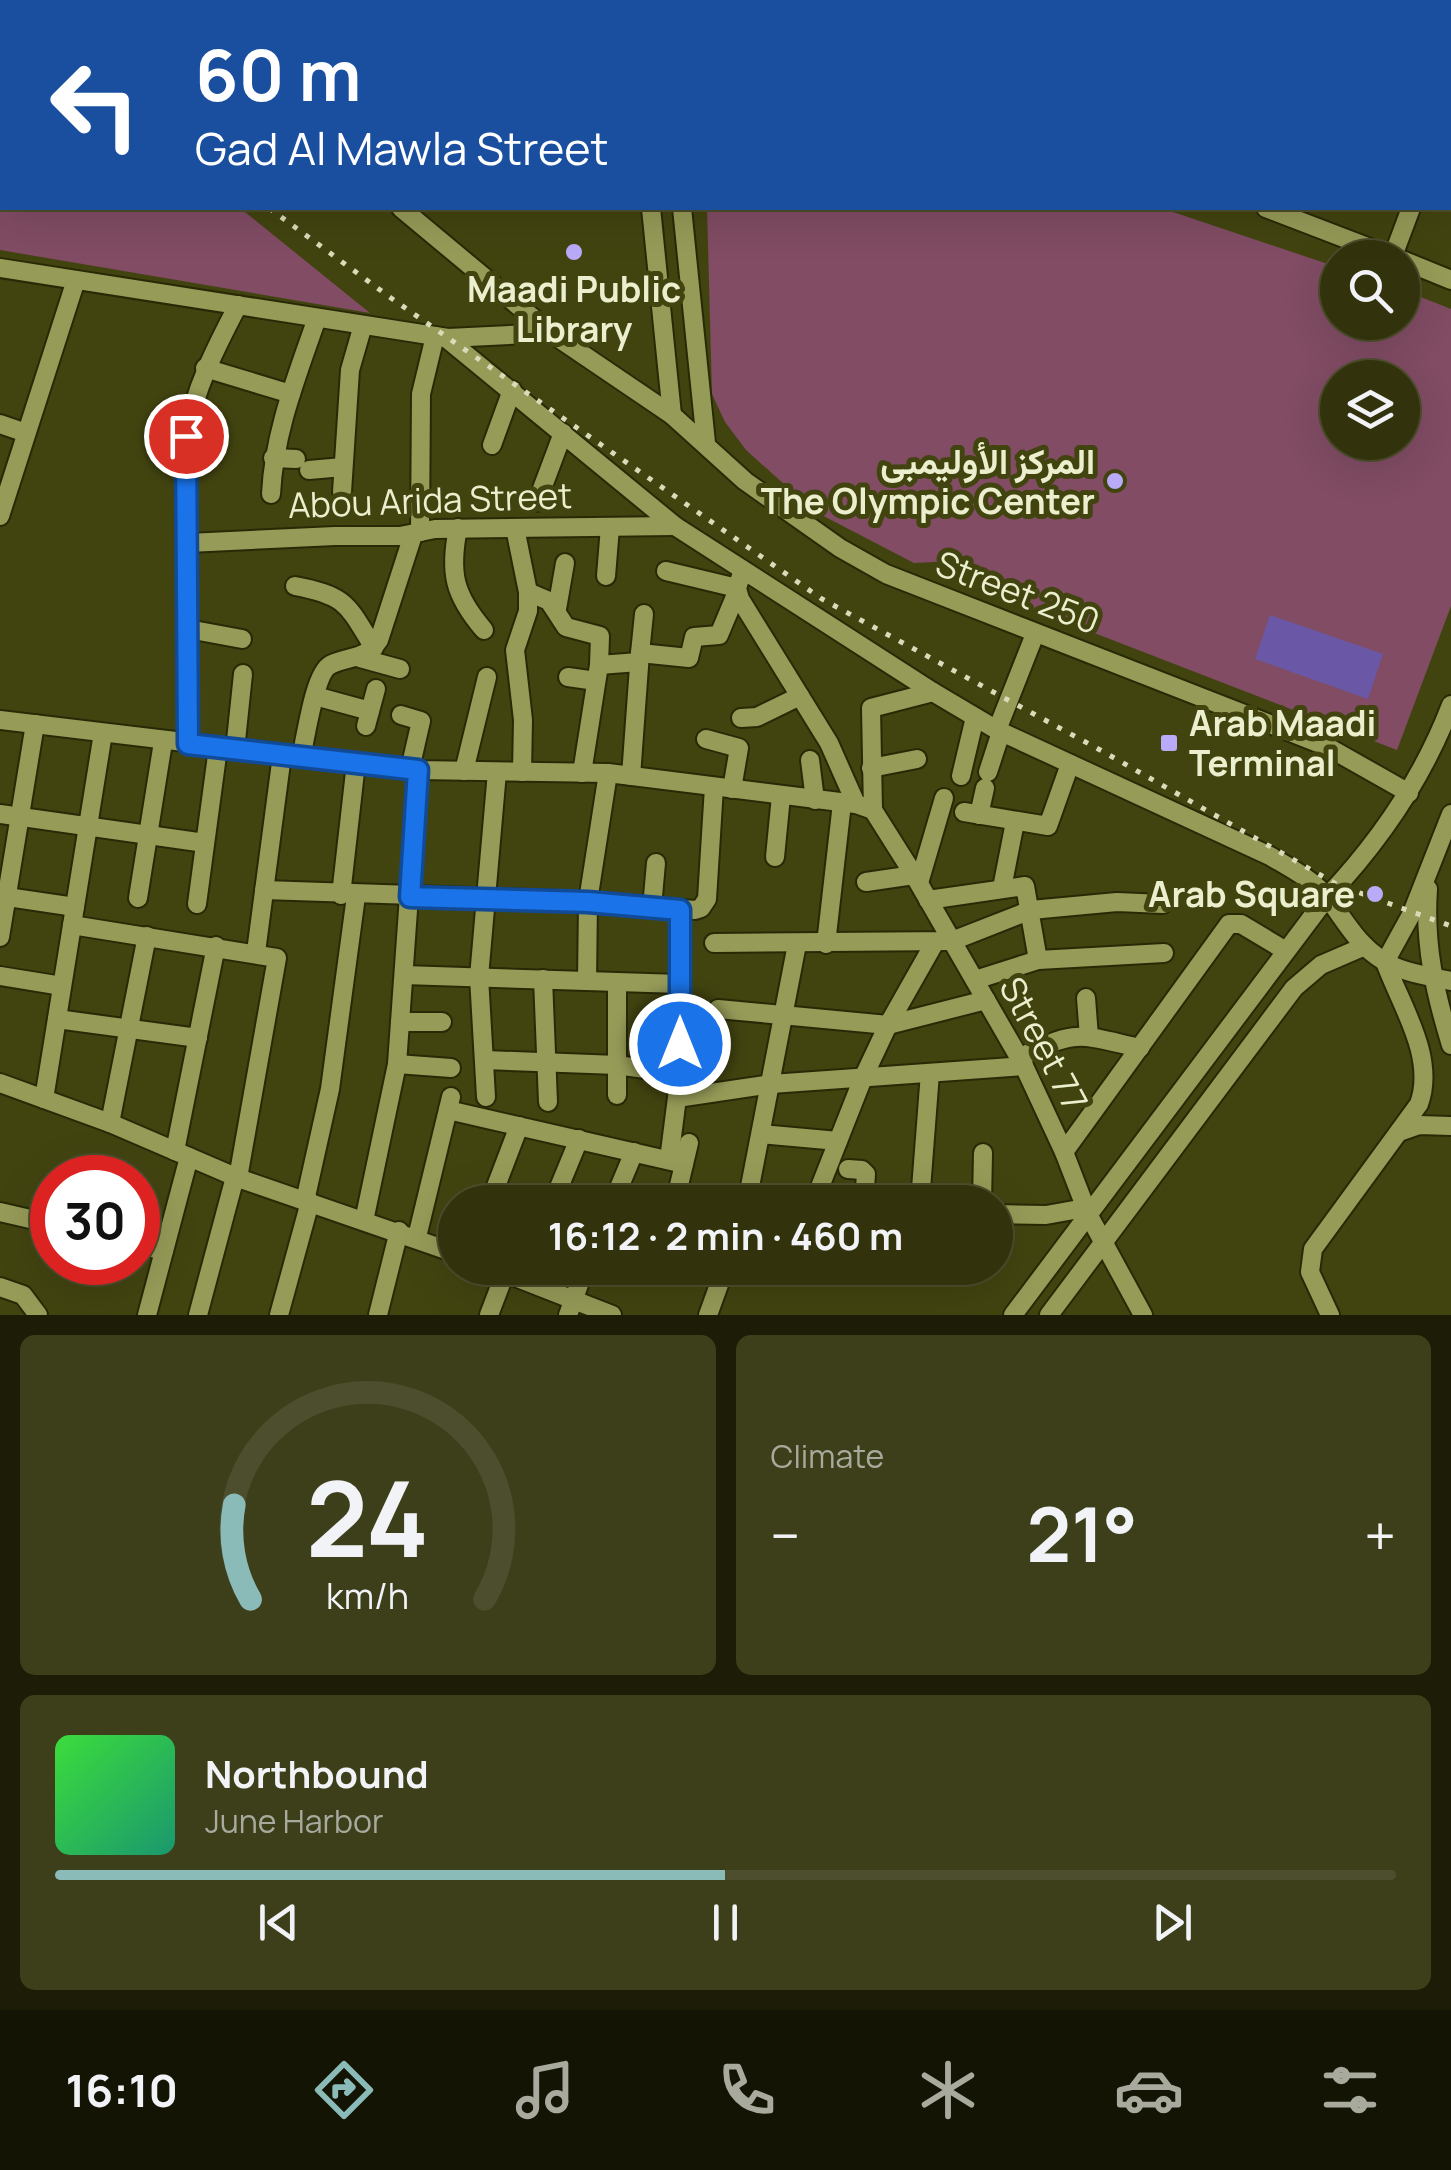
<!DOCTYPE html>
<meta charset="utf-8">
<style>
:root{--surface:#32330c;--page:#3d3f1a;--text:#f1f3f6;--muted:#a8aa9d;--line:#4d4e2d;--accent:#8bbbb9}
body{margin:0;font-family:Manrope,Vazirmatn,sans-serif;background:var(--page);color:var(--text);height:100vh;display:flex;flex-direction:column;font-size:38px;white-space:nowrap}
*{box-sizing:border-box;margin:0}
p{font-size:32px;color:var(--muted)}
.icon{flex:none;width:55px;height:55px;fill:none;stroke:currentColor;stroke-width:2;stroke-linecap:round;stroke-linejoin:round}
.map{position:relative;height:1315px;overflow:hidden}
.side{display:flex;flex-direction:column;gap:20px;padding:20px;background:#1c1c07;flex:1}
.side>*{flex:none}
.banner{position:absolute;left:0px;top:0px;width:1452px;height:210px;box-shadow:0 10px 40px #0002,0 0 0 2px var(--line);background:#1a4fa0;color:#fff;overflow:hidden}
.buttons{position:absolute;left:1320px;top:240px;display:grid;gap:20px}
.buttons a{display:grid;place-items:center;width:100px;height:100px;border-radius:50%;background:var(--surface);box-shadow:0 10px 40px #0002,0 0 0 2px var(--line);font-size:50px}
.speed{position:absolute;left:30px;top:1155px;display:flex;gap:20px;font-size:50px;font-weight:700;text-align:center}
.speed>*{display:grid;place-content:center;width:130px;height:130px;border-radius:50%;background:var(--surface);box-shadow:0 10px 40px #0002,0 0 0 2px var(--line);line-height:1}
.speed .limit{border:15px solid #d22;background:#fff;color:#111}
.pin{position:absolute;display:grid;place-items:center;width:85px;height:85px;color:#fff;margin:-42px;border:5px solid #fff;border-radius:50%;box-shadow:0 2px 10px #0007}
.me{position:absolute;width:110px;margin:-55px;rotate:0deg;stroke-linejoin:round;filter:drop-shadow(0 0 8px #0008)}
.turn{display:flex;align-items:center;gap:35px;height:210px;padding:0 30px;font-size:45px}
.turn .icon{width:130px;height:130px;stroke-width:2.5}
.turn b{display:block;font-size:70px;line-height:85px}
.big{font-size:75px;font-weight:700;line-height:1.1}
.side .tile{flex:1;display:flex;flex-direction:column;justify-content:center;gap:15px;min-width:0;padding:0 35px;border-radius:15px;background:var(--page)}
.side .dial{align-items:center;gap:0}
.dial svg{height:260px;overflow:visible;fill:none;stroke:var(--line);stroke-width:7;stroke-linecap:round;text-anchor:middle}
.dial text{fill:var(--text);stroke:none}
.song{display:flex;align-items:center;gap:30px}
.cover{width:120px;height:120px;border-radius:15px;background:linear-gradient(135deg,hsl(120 70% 55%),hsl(160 70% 35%))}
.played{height:10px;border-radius:5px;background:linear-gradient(90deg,var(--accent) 50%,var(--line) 50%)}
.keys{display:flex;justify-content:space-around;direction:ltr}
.heat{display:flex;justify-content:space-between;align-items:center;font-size:55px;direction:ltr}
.side .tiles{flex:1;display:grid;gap:20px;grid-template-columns:1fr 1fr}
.tile:last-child{grid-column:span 2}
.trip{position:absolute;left:438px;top:1185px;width:575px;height:100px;border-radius:50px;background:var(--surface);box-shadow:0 10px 40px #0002,0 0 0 2px var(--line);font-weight:700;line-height:100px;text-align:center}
.dock{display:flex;height:160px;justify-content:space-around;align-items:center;background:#141405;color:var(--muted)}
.dock .icon{width:70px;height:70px}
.dock .current{color:var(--accent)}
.dock b{font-size:45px;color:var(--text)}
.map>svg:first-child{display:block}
</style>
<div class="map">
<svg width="1451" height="1315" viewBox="0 0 1451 1315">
<rect width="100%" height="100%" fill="#424410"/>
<g fill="#814c64" fill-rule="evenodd">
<polygon points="0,13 2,208 240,208 370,313 0,250"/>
<path d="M707,208H1161L1337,267L1338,322H1402L1403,290L1451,309V606L1397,750L975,587L972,560L914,563L814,511L746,450L725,422L712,394ZM1338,378H1402V442H1338Z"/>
</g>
<polygon fill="#6a58a7" points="1270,615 1383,654 1368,699 1255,659"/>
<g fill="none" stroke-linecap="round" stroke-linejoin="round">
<defs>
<g id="minor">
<polyline points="144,0 147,2"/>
<polyline points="174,0 174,2"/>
<polyline points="429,0 429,2"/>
<polyline points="636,0 636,2"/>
<polyline points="666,0 666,2"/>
<polyline points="1214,0 1219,2"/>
<polyline points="1254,2 1256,0"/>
<polyline points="1450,98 1451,96"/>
<polyline points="401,208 551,333 672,415 745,481 840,548 886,574 1326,746 1409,793"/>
<polyline points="651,208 672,415"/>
<polyline points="682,208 706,443"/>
<polyline points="1266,208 1396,258"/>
<polyline points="1393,256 1411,208"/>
<polyline points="1402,260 1451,280"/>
<polyline points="0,268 448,338 551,333"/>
<path d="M446,338L675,526L933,692L997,730L1270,856C1290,868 1312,879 1327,897C1345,920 1357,945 1384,961C1403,973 1429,976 1451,981"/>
<polyline points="205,368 291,394"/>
<polyline points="0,424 26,433"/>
<polyline points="492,445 512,390"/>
<polyline points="273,458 296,459"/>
<polyline points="309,470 343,467"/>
<polyline points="342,492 350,370 363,325"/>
<path d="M271,494C274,432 297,376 317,318"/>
<polyline points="537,502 563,433"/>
<polyline points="0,516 76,280"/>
<path d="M458,528C449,573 454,595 484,630"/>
<polyline points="515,528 528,592 528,611 515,650 523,720 522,772"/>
<polyline points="420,532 421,394 435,336"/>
<polyline points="188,543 335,536 400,536 435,529 675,526"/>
<polyline points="743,570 737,588 740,599 829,743 856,804"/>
<polyline points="666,571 737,588"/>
<polyline points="606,576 610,527"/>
<path d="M295,586C347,596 347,604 374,648"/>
<polyline points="528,592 549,601 566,627 600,636 599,665 582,773"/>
<polyline points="557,609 565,563"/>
<polyline points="188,629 242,639"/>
<polyline points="640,653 644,614"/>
<polyline points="360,658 400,669"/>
<polyline points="599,665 639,662"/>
<polyline points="568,677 596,681"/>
<polyline points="315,696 370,711"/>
<polyline points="401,715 421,721 410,769"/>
<polyline points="741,718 757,717 800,696"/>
<polyline points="0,720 418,770 608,773 856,804 873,810"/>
<polyline points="366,726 376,689"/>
<polyline points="997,730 1035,634"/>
<polyline points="706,739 739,748 732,789"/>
<path d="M188,745L186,437C195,388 215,349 238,305"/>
<polyline points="235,750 243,674"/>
<path d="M301,757C306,738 314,674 330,665C349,655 365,661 379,640L413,535"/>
<polyline points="810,760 815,800"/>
<polyline points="871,768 917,759"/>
<polyline points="464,771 487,677"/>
<polyline points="988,772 1001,732"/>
<polyline points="631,776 640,653 689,658 694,637 719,635 737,592"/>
<polyline points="961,776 975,717"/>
<polyline points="873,810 914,875 1024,1066 1064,1152 1088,1214 1143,1315"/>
<polyline points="873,810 871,708 933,692"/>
<polyline points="964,812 1048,826 1070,764"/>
<polyline points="0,814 205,843"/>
<polyline points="979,815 985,788"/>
<polyline points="775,857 781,796"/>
<polyline points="866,882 914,875"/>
<polyline points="919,883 944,798"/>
<polyline points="1002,888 1015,822"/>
<path d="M1428,889C1424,944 1435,993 1451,1045"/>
<polyline points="264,890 588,901 695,910 701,908 707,899 714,787"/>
<polyline points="341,895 356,763"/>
<polyline points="0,896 75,907"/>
<polyline points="138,898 163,742"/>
<polyline points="928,900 1025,886 1038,960"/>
<polyline points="197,904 218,748"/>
<polyline points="652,907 656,863"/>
<polyline points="72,925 277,958 238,1178"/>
<polyline points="0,937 35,724"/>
<polyline points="714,943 952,941 1031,910 1117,902 1163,904"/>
<polyline points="826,944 842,803"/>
<polyline points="256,952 282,755"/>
<polyline points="404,975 680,984"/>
<polyline points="0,976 62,986"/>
<polyline points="543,979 548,1102"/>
<polyline points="975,980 1038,960 1164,953"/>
<polyline points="587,981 588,901 608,773"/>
<polyline points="1086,998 1089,1037"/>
<polyline points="718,1009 888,1025 986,1000"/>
<polyline points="57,1019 198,1038"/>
<polyline points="400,1022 442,1022"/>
<path d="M1019,1058C1077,1029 1077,1034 1140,1048"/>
<polyline points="485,1060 617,1065 680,1074"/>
<polyline points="397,1064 451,1068"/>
<polyline points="0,1083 110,1123 238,1178 455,1253"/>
<polyline points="617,1095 617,982"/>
<polyline points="486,1097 479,977 497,772"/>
<polyline points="677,1098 771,1084 1024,1066"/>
<polyline points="44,1099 103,733"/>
<polyline points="448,1110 684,1164"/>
<polyline points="110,1123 147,936"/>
<polyline points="1399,1132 1419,1125 1451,1126"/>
<polyline points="761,1134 838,1141"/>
<polyline points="175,1151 216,946"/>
<polyline points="1064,1152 1229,924 1241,924 1286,951"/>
<polyline points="669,1160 680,1074 680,910"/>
<polyline points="848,1169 862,1170 866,1174 864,1202"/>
<polyline points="749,1197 800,1202"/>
<polyline points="305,1201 330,1089 356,896"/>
<polyline points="490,1202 519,1126"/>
<polyline points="553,1202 579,1139"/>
<polyline points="613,1202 634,1152"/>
<polyline points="675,1202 689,1143"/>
<polyline points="747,1202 797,944"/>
<polyline points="814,1202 863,1078 888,1025 935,942"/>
<polyline points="920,1202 930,1073"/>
<polyline points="982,1202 983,1153"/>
<polyline points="0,1212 52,1224"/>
<polyline points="995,1214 1046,1215 1085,1208"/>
<polyline points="364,1221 397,1064 418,770"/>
<polyline points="417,1237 451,1097"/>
<polyline points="138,1244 164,1251"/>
<polyline points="492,1268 612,1315"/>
<polyline points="0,1287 23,1295 38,1315"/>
<polyline points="147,1315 189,1157"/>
<polyline points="198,1315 235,1177"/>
<polyline points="279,1315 310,1202"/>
<polyline points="378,1315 399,1231"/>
<polyline points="489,1315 505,1273"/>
<polyline points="568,1315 585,1268"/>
<polyline points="708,1315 725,1268"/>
<path d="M1013,1315L1327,897C1381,840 1423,778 1451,705"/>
<polyline points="1049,1315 1294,988 1321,965 1365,946"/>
<path d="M1330,1315L1310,1272L1313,1249L1419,1104C1436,1057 1401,1006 1385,962L1412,913L1451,814"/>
</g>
</defs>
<use href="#minor" stroke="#282a06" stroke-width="22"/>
<use href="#minor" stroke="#969b58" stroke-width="18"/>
<g stroke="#d8dcb8" stroke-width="5" stroke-dasharray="5 10" stroke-linecap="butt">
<polyline points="0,8 2,10"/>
<polyline points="269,208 391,298 822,599 1102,751 1338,885 1451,926"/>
</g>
</g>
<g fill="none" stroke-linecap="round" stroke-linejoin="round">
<defs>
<polyline id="route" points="186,436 188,744 418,770 410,897 588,902 680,910 680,1044"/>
</defs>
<use href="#route" stroke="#114b97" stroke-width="25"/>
<use href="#route" stroke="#1a73e8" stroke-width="18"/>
</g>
<g fill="#b9abf7" stroke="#424410" stroke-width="4">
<circle cx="574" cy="252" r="10"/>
<circle cx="1115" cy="481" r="10"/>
<rect x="1159" y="733" width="20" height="20" rx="5"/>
<circle cx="1375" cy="894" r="10"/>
</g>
<g text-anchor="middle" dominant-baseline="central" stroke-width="10" stroke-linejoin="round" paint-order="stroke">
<g font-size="35" font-weight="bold" fill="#ebefcd" stroke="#424410" text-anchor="end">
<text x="574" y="289" text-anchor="middle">Maadi Public<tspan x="574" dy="40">Library</tspan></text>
<text x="1095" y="461">المركز الأوليمبى<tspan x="1095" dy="40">The Olympic Center</tspan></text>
<text x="1189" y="723" text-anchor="start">Arab Maadi<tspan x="1189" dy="40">Terminal</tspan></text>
<text x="1355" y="894">Arab Square</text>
</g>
<g font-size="35" fill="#ebefcd" stroke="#424410">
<text transform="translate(430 500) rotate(-2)">Abou Arida Street</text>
<text transform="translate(1018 592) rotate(21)">Street 250</text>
<text transform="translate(1044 1044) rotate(62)">Street 77</text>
</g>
</g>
</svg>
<div class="buttons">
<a><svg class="icon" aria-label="search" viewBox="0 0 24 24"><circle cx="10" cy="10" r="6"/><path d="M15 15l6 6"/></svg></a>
<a><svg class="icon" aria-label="layers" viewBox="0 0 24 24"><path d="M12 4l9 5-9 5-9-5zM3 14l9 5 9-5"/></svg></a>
</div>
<div class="speed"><div class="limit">30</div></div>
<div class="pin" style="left:186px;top:436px;background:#d93025"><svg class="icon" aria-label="arrive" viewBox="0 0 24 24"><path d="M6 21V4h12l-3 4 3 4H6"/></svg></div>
<svg class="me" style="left:680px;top:1044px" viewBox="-20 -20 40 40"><circle r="17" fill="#1a73e8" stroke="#fff" stroke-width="3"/><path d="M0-11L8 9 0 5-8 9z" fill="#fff"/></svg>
<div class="trip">16:12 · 2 min · 460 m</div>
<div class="banner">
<div class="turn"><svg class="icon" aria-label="left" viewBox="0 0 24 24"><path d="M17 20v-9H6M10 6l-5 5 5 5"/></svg><div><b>60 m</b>Gad Al Mawla Street</div></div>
</div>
</div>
<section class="side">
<div class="tiles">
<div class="tile dial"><svg viewBox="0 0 100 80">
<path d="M14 69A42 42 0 1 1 86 69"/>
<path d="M14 69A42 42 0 0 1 9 40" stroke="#8bbbb9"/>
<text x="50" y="56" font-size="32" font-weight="700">24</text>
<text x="50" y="72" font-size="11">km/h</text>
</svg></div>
<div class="tile"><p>Climate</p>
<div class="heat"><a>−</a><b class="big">21°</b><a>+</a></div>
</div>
<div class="tile">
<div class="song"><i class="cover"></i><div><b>Northbound</b><p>June Harbor</p></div></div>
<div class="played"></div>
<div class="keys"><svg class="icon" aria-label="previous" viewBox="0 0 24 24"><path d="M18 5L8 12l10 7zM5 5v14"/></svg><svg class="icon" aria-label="pause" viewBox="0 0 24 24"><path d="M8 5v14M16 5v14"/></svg><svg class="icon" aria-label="next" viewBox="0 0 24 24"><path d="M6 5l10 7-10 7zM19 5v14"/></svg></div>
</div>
</div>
</section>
<nav class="dock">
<b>16:10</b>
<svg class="icon current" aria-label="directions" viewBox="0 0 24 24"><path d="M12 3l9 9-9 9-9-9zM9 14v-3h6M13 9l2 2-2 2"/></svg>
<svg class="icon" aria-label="music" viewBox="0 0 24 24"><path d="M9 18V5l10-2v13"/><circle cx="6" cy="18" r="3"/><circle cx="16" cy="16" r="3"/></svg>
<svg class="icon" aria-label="phone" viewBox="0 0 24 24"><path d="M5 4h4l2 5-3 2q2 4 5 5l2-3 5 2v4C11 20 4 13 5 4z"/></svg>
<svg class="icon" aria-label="climate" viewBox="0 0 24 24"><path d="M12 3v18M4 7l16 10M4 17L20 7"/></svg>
<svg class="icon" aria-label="car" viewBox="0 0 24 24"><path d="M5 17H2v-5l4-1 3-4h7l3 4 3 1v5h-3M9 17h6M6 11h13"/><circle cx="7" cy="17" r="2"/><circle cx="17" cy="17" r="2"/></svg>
<svg class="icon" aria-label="filters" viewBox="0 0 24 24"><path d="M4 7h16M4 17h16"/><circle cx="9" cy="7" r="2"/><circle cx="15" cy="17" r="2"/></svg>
</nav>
